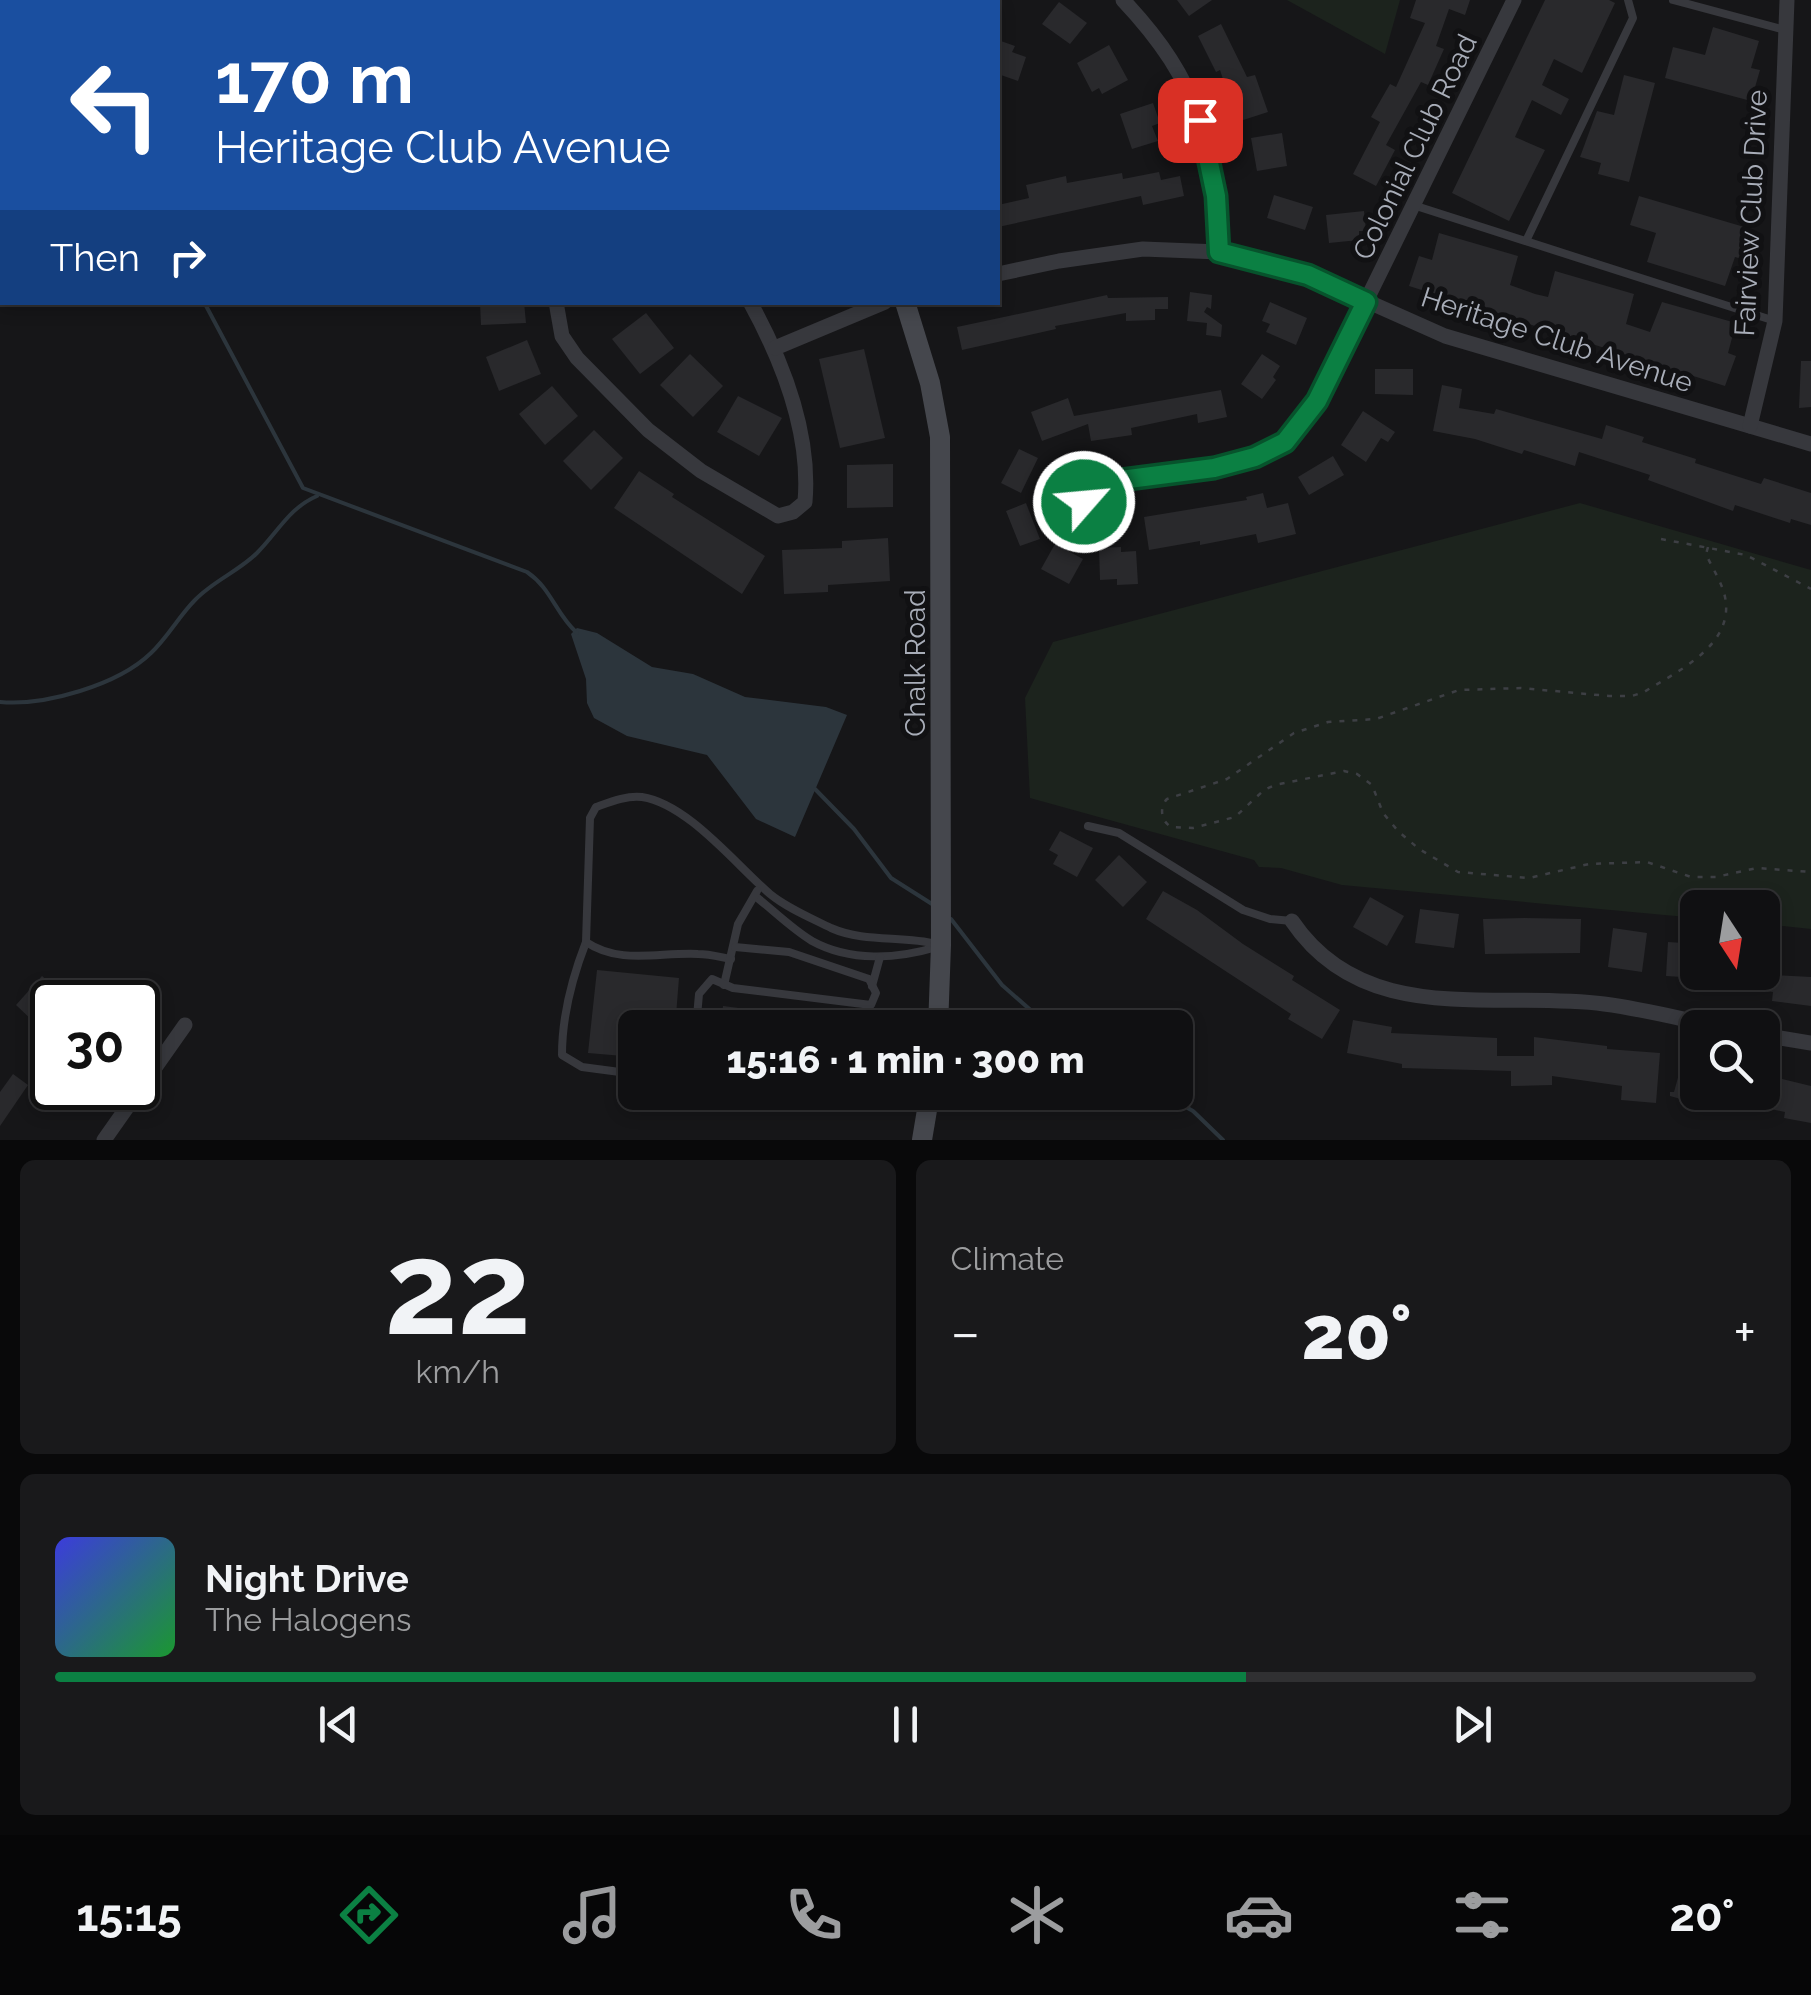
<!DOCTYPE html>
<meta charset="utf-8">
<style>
:root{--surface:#101012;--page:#19191b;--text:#f1f3f6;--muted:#9c9d9f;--line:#303032;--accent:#0b8043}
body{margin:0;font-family:Raleway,sans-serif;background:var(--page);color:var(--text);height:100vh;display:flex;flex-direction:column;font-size:38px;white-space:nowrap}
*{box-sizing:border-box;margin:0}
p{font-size:32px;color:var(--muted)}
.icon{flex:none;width:55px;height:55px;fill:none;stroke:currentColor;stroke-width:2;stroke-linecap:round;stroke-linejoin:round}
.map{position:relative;height:1140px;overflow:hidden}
.details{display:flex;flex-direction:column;gap:20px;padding:20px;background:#09090a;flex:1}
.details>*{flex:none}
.banner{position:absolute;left:0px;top:0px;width:1000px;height:305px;box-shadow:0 5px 15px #0003,0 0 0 2px var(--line);background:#1a4fa0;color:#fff;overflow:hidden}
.needle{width:65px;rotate:168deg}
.tools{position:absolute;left:1680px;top:890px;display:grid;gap:20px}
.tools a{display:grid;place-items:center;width:100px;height:100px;border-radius:15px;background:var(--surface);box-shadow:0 5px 15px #0003,0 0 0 2px var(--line);font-size:50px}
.speed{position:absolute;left:30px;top:980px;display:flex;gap:20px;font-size:50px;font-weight:700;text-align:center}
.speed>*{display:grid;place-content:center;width:130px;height:130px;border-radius:50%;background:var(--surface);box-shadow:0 5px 15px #0003,0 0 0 2px var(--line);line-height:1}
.speed .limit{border:5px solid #111;border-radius:15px;background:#fff;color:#111}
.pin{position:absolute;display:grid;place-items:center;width:85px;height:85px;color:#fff;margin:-42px;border-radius:20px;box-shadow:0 5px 15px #0006}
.me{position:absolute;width:110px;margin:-55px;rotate:63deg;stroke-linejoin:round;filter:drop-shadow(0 0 8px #0008)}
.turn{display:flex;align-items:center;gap:35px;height:210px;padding:0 50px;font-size:45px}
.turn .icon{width:130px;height:130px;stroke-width:2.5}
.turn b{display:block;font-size:70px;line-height:85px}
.then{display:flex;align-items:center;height:95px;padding:0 50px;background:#0003;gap:20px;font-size:38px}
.big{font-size:75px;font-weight:800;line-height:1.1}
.details .card{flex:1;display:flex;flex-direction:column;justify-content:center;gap:15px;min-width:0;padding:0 35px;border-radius:15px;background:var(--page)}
.details .dial{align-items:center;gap:0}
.dial b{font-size:130px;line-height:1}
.song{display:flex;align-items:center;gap:30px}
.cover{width:120px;height:120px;border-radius:15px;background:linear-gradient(135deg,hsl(240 70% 55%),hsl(130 70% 35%))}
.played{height:10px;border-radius:5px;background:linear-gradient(90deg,var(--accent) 70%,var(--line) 70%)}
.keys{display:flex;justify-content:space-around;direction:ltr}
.heat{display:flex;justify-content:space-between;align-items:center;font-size:55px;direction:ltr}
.details .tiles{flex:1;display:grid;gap:20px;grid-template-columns:1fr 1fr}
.card:last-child{grid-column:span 2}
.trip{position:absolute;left:618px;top:1010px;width:575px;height:100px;border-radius:15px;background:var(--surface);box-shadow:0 5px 15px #0003,0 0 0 2px var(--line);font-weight:800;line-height:100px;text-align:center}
.dock{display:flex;height:160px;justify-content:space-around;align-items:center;background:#060607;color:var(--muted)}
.dock .icon{width:70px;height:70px}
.dock .active{color:var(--accent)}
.dock b{font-size:45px;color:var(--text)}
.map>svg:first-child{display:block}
</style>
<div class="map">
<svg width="1811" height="1140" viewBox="0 0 1811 1140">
<rect width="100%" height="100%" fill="#161618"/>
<g fill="#1c231d">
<polygon points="1287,0 1400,0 1385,54"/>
<polygon points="1580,503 1811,570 1811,929 1763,924 1762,908 1698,908 1697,918 1342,885 1281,868 1259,867 1254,860 1030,798 1025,698 1053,642"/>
</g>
<polygon fill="#2c353c" points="577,628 597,633 652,667 693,674 745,697 826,707 847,715 795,837 756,819 707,755 627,736 594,718 587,703 586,679 571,634"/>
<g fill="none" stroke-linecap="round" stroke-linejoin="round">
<g stroke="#2c353c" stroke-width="4">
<polyline points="12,0 13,2"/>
<path d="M204,302L303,488L527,572C552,589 555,613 577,633"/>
<path d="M0,702C45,706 118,685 151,653C168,637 179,616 195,600C213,581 239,571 257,553C278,532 289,508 317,496"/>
<polyline points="815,789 854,829 891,878 932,904"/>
<polyline points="951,919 1002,985 1051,1028"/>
<polyline points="1159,1092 1193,1111 1223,1140"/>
</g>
</g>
<g fill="#29292c">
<polygon points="1177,0 1212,0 1189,16"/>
<polygon points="1416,0 1470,0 1465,15 1449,9 1436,46 1444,49 1428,85 1421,82 1386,145 1395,150 1376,186 1353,174 1380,122 1371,117 1390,84 1396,87 1425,23 1410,18"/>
<polygon points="1545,0 1609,0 1615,3 1582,73 1554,59 1542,85 1569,99 1561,115 1532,100 1515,137 1545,150 1509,221 1452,193"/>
<polygon points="1059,2 1087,23 1070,44 1042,24"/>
<polygon points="1221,24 1247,77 1255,75 1268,112 1237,122 1220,70 1216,72 1198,36"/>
<polygon points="1713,27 1759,41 1751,68 1760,70 1751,101 1665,78 1673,47 1705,55"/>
<polygon points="998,40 1015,46 1012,52 1026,57 1018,81 998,74"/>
<polygon points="1109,45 1128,80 1102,94 1099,88 1092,92 1077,63"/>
<polygon points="1624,75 1655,83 1629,182 1598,174 1601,163 1580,157 1597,111 1614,115"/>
<polygon points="1153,103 1160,123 1152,126 1158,141 1132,149 1120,114"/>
<polygon points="1282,133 1287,166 1257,171 1251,138"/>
<polygon points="1159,172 1161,180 1180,176 1184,196 1143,205 1141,196 998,227 998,205 1029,198 1026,185 1066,176 1067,183 1122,173 1123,179"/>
<polygon points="1274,195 1313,207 1305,230 1267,218"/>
<polygon points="1639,196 1751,229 1742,259 1735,257 1725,286 1647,262 1656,233 1630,225"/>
<polygon points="1364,211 1366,231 1359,231 1359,240 1329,243 1326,215"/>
<polygon points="1439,233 1518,256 1510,285 1535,294 1548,297 1555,271 1634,294 1626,324 1650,332 1662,302 1736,323 1728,353 1736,356 1725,386 1409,286 1419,256 1432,260"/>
<polygon points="1190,292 1212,295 1211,309 1207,307 1204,312 1222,325 1221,337 1206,335 1207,323 1187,321"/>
<polygon points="1107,295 1108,298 1168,297 1168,309 1155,309 1155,320 1126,321 1126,313 1055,326 1056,329 962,350 957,327"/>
<polygon points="480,302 524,302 526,323 481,325"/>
<polygon points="1270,302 1307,318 1296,345 1266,332 1270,324 1262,321"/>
<polygon points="646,313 674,348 640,374 612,339"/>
<polygon points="527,340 541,374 499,391 486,357"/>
<polygon points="864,349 885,438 840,448 819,359"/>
<polygon points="690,354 723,386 693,417 660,385"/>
<polygon points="1262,354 1280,366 1273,377 1276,380 1262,399 1241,384"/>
<polygon points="1801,361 1811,361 1811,407 1799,408"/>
<polygon points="1375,369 1413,369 1413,395 1375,394"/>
<polygon points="1442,385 1462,389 1459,408 1494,414 1496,409 1602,439 1606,425 1644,437 1642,442 1696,459 1695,463 1761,484 1764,478 1811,493 1811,525 1791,519 1790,523 1735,505 1733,511 1648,480 1650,475 1579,452 1575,466 1524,450 1522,454 1475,439 1433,431"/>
<polygon points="552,386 578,416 545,445 519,414"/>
<polygon points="1221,390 1227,417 1198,423 1197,414 1131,428 1132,435 1091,441 1088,424 1042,441 1031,412 1068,398 1074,416"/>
<polygon points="738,396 782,418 759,456 717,432"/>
<polygon points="1363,411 1395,432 1388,442 1381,438 1366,462 1341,445"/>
<polygon points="594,430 623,458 591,490 563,461"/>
<polygon points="1019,449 1038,458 1021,493 1001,483"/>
<polygon points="1333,456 1344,475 1309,495 1298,477"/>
<polygon points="893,464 893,507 847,508 847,465"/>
<polygon points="639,471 674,494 672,497 765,556 742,594 614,508"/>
<polygon points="1263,493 1267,508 1288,503 1296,534 1258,543 1256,534 1200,545 1200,541 1149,550 1144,517 1247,500 1246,497"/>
<polygon points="1026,503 1040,539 1020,546 1006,511"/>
<polygon points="888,538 890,581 828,585 828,592 784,594 782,550 842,548 842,541"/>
<polygon points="1055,544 1083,559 1069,584 1041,569"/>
<polygon points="1121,547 1121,552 1136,551 1138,584 1117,585 1117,579 1100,580 1099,548"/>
<polygon points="1060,831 1093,848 1077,877 1053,864 1058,855 1049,850"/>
<polygon points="1119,855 1147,882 1123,907 1095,880"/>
<polygon points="1163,891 1197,910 1243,944 1294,976 1292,980 1340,1010 1322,1039 1288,1019 1291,1014 1146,919"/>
<polygon points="1370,897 1404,916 1387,946 1353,927"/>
<polygon points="1420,909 1459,914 1454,948 1415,943"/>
<polygon points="1524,918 1581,919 1580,953 1485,954 1483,919"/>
<polygon points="1613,928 1647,933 1642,972 1608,967"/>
<polygon points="1668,942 1698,944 1698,978 1666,976"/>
<polygon points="597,970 679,978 675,1028 635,1028 635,1057 588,1053"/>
<polygon points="1719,972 1811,977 1811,1006 1772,1001 1773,992 1717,985"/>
<polygon points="42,976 61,993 34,1022 16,1005"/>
<polygon points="723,1006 832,1020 832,1028 720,1028"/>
<polygon points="1353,1020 1392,1027 1391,1033 1497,1038 1497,1056 1534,1056 1534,1037 1607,1046 1607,1049 1660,1053 1656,1103 1621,1100 1622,1086 1552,1076 1552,1085 1511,1086 1511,1071 1402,1068 1402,1064 1347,1053"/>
<polygon points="1682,1063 1698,1067 1698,1092 1710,1092 1706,1106 1670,1096 1670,1092 1674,1092"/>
<polygon points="13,1074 28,1085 0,1126 0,1092"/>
<polygon points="1762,1074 1811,1086 1811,1123 1784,1118 1785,1112 1720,1098 1720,1092 1762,1092"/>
<polygon points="793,1092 876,1092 873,1110 792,1100"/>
</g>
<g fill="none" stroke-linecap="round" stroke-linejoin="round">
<g stroke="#3d3f44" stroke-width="2.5" stroke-dasharray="5 8" stroke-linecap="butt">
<polyline points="1661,539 1746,555 1811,589"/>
<path d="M1708,547L1706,554C1712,568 1722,582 1725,597C1735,645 1678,671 1644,692L1632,696H1609L1521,688L1459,690L1376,719L1328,722L1294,733L1227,779L1167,799C1159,807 1161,821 1171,827L1193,828L1235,817L1264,790L1275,785L1344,771L1357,774L1372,785L1383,813L1398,831L1419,849L1458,872L1529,878L1589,864L1647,862L1691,877H1716L1757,868L1811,872"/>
</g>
<g stroke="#37383d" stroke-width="8">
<polyline points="1673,0 1785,30"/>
<polyline points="1413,205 1775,321"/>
<polyline points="1526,241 1633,18 1628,0"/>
<polyline points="1088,826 1119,833 1243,910 1270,919 1292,921"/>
<path d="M755,896C773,910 792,929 812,941C850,962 897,959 937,947"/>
<path d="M586,942C572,978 562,1016 562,1055L582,1067L635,1074"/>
<path d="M731,959C720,957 709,954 698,954C659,952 620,965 586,942L590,818L596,807C610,802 627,795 642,797C688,804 736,865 770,894C787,908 811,918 831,928C865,943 902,935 937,944"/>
<polyline points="724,985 738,924 757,891"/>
<polyline points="872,986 880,957"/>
<polyline points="696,1028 699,994 712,979 733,988 871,1005 876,993 869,979 789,952 735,947"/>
</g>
<g stroke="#37383d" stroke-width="15">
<path d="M1123,0C1202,84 1212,141 1219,252"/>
<polyline points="932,2 932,0"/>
<polyline points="998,274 1059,261 1143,249 1219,252 1308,275 1445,336 1811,444"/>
<path d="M556,302L562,336L577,358L648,430L701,471L778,516L793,512L805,502C811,432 783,362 750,302"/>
<polyline points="775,348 885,302"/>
<polyline points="1750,426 1775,321 1787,0"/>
<polyline points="1084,501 1113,481 1214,468 1255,457 1285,441 1317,401 1514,0"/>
<path d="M1292,921C1365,1029 1495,990 1604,1004C1644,1009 1685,1020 1725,1028"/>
<polyline points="1762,1035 1811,1043"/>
<polyline points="104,1140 185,1025"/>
</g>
<g stroke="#45474d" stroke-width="20">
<polyline points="667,0 670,2"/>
<polyline points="905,302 930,383 940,437 941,945 938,1028"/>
<polyline points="922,1140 930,1092"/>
</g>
</g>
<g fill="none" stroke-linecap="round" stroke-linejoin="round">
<defs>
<polyline id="route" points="1084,502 1113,481 1214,468 1255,457 1285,442 1317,401 1366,302 1308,275 1219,252 1216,196 1200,120"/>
</defs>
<use href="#route" stroke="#07532c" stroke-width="25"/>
<use href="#route" stroke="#0b8043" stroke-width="18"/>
</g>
<g text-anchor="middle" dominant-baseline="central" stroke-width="10" stroke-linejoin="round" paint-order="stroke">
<g font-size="28" fill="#a8adb8" stroke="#111113">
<text transform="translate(1415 147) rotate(-64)">Colonial Club Road</text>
<text transform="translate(1751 213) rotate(-87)">Fairview Club Drive</text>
<text transform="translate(1557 340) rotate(18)">Heritage Club Avenue</text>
<text transform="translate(915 663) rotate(-90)">Chalk Road</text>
</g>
</g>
</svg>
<div class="tools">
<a><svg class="needle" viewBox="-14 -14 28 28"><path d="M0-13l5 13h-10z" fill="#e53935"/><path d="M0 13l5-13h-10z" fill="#9c9d9f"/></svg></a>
<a><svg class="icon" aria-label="search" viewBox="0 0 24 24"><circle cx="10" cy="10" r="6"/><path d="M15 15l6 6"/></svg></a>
</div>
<div class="speed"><div class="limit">30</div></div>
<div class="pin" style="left:1200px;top:120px;background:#d93025"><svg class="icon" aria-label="arrive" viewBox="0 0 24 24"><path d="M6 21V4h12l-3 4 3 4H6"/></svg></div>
<svg class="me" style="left:1084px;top:502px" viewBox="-20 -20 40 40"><circle r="17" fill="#0b8043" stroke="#fff" stroke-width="3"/><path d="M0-11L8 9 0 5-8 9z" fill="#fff"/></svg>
<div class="trip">15:16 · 1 min · 300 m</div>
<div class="banner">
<div class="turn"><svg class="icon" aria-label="left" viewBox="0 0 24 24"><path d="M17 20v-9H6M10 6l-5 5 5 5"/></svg><div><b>170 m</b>Heritage Club Avenue</div></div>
<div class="then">Then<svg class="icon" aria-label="right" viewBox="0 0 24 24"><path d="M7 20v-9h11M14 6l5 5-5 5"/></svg></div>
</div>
</div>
<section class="details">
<div class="tiles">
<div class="card dial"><b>22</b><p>km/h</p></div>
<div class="card"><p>Climate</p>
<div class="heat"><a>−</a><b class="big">20°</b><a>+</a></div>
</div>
<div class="card">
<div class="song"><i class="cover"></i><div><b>Night Drive</b><p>The Halogens</p></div></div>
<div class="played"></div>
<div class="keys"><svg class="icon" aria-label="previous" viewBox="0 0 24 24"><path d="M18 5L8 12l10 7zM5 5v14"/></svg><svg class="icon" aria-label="pause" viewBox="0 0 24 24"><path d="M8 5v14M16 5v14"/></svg><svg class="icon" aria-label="next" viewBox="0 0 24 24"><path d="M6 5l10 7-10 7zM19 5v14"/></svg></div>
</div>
</div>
</section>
<nav class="dock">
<b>15:15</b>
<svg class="icon active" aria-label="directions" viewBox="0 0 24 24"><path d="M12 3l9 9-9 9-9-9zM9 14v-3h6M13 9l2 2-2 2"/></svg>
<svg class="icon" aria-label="music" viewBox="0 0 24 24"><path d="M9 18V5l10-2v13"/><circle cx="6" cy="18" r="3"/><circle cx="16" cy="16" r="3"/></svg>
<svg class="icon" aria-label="phone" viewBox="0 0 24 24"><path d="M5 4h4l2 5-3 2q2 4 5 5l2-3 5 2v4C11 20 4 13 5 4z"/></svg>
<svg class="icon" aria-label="climate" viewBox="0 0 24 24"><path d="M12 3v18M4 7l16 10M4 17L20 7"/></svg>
<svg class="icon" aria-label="car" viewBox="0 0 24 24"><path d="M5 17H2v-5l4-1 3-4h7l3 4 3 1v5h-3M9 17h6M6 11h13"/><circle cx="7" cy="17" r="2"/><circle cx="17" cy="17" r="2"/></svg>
<svg class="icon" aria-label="filters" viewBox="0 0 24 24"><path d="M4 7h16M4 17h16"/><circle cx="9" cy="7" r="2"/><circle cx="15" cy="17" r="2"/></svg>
<b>20°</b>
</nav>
